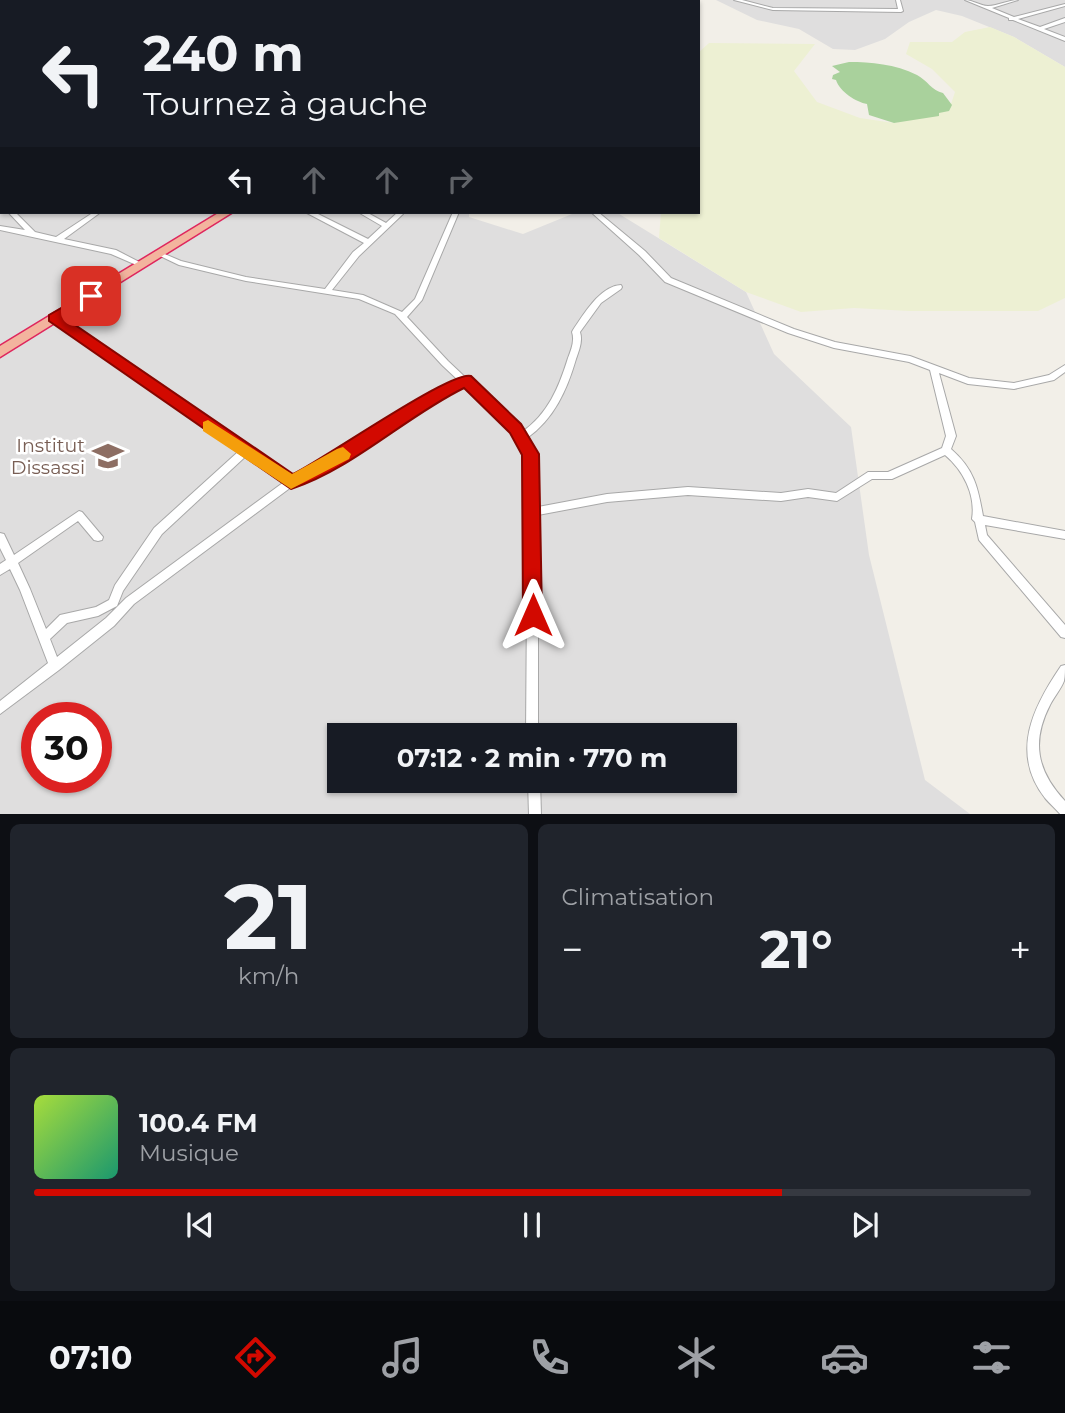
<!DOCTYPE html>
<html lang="fr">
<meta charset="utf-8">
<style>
:root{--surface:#171b24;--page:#20242c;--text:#f1f3f6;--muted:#9ea1a6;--line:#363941;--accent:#d20900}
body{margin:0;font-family:Montserrat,sans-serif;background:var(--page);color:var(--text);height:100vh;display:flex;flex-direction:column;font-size:26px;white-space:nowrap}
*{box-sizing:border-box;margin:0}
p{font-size:23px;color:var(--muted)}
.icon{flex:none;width:38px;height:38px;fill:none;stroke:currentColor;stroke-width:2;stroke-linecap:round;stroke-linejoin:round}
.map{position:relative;height:814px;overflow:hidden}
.sheet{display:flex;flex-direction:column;gap:10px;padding:10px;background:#0d0f14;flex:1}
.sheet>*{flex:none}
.guide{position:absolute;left:0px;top:0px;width:700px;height:214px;box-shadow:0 2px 5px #0004;background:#171b24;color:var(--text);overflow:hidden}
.speed{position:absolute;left:21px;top:702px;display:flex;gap:14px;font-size:35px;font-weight:700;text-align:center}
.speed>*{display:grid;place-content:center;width:91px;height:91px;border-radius:50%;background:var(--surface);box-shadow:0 2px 5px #0004;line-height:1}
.speed .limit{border:10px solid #d22;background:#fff;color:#111}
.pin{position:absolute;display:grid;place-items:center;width:60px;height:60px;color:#fff;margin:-30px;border-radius:14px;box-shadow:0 4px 10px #0006}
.me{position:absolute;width:77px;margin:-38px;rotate:0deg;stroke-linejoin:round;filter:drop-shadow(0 0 5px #0008)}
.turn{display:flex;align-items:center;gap:24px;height:147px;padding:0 28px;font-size:32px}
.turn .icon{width:91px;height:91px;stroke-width:2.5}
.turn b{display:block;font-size:49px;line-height:60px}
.lanes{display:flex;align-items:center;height:66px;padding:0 28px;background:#0003;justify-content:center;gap:35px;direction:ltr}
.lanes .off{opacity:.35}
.big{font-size:52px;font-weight:700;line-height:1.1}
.sheet .widget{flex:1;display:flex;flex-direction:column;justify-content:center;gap:10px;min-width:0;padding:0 24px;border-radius:10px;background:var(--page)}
.sheet .dial{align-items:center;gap:0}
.dial b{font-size:91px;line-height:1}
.song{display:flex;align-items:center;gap:21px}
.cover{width:84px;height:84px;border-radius:10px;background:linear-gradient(135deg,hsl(80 70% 55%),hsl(160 70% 35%))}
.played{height:7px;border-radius:4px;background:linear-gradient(90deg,var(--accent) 75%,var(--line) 75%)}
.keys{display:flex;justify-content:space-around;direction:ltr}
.heat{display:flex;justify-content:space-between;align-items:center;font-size:38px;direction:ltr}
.sheet .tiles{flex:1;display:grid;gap:10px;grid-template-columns:1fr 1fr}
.widget:last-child{grid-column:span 2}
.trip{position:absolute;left:327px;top:723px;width:410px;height:70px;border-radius:0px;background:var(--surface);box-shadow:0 2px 5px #0004;font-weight:700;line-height:70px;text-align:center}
.tab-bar{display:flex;height:112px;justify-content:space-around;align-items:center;background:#090b0e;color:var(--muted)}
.tab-bar .icon{width:49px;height:49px}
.tab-bar .current{color:var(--accent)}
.tab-bar b{font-size:32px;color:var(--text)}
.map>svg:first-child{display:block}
</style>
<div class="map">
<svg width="1065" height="815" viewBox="0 0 1065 815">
<rect width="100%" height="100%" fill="#f2efe8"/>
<g fill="#dfdede" fill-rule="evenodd">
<path d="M0,0H658L2,2V212H469V217L523,234L577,212H616L746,292L774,354L851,427L869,555L925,780L970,814H0ZM37,718H96V777H37ZM340,735H724V780H340Z"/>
<polygon points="716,0 1065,0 1065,67 1014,37 962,16 936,10 909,22 885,39 855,50 833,49 799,29 757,20"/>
</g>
<polygon fill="#edf0d3" points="990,27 1014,37 1065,67 1065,298 1038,311 909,311 854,308 801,312 746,292 659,238 661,212 698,212 698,53 709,43 815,44 794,71 817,102 860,118 894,123 949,110 955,92 932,69 906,54 910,42 952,42 965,32"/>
<path fill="#a9d19c" d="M849,62C871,62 895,64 917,75C927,80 932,91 943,93L952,105L949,111L939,113V116L894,123L869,115L867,104C856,102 840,92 836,80L832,79L833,75L840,72L832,66Z"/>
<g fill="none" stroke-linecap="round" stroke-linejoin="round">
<defs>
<g id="minor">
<polygon points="42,0 47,0 49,2 43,2"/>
<polygon points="198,0 202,1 194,2 194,1"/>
<polygon points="265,0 273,0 270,2 261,2"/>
<polygon points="371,0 376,0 377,2 372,2"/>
<polygon points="413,0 420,0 418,2 410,2"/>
<polygon points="430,0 436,0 438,2 432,2"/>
<polygon points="512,0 517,0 516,2 510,2"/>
<polygon points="734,0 742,0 773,8 898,9 896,0 900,0 903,11 901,12 773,10"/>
<path d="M965,0C973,0 980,6 988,6C998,6 1008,0 1018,0L992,8L1014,17L1065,4V6L1018,19L1040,27L1065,18V22L1044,29L1065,37V41L1013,20H1009V18Z"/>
<polygon points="2,94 2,98 0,99 0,95"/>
<polygon points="2,133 2,137 0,138 0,134"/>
<rect x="0" y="201" width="2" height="6"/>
<polygon points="8,212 15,212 35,232 56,237 94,212 101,212 64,239 116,250 145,265 141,267 111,254 0,230 0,226 25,230"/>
<path d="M306,212H314L368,239L382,226L358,212H366L386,223L398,212H404L403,214L359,256L332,290L363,295L402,312L415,299L453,212H459L422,300L407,317L448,361L466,378L469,379L470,381L522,432C548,414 559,387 568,358C571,350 575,341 572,332L573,330C584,314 600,286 621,285L622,287L621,289L601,303L580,332C583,341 579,350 576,359C567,390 554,419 527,438C541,458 538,483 538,507L607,494L688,487L781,493L808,489L836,493L868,472H888L942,448L946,436L930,370L909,362L834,348L788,333L665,282L639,255L591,212H598L645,251L671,278L794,329L835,342L910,356L969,378L1014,383L1049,375L1065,365V372L1054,380L1014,389L968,384L939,373L956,436L951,449C974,469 978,487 983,516L1065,531V539L985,525L987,535L1065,625V638L1061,637L979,540L975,522L972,519C976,495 963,470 945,455L892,479H872L837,501L808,497L781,501L688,495L607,502L538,515V735H526L528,464L522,444L512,431L464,386L425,407L339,461L294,485L134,604L114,626L59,670L0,714V701L48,663L20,590L10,569L0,575V564L6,560L0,548V533L4,534L14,555L79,511L82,512L103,537L102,540L98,541L94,540L78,521L18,563L30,589L46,629L60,615L96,607L109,600L115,585L154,528L239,451L51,320L50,318L51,316H57L292,477C350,449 401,410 459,381L442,365L395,314L359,299L246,281L179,265L156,254L160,252L181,261L246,277L325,289L353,252L364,243L307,213ZM246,456L284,482L126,598L106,618L57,657L50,639L67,623L98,616L117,606L123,591L162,534Z"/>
<path d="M1065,665C1065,670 1065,676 1064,681C1061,689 1054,697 1050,705C1031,742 1037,771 1065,801V815H1061C1056,809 1050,804 1045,798C1010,753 1033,707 1061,666Z"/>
<polygon points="528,780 540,780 541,815 529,815"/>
</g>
<g id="trunk">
<polygon points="604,0 616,0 603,2"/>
<polygon points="220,212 233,212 0,357 0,346"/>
</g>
</defs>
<use href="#minor" stroke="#a8a8a8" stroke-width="2"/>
<use href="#trunk" stroke="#df265d" stroke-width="3"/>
<use href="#minor" fill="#fff" fill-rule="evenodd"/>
<use href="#trunk" fill="#f3b49e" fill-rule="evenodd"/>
</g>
<path fill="#d20900" stroke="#880600" stroke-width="2" d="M91,291L96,293V299L65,318L293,474C323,460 451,370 471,376L521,424L539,454L542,615L539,622L533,624L526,622L523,615L522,455L510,433L464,388C405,417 354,468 291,489L49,321V315Z"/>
<polygon fill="#f59e0b" points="208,420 292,474 337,449 343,447 351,454 349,459 291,489 203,431 203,422"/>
<defs>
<symbol id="school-bare" viewBox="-9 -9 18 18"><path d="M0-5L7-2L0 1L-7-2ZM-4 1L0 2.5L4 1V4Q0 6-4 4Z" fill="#8d6e63" stroke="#fff" stroke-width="2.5" paint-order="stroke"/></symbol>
</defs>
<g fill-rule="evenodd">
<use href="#school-bare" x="86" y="434" width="44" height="44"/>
</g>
<g text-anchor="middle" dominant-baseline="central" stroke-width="5" stroke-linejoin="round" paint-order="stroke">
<g font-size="19" fill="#785e54" stroke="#fff" text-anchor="end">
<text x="85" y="445">Institut<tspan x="85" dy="22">Dissassi</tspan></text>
</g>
</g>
</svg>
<div class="speed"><div class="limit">30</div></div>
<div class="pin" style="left:91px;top:296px;background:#d93025"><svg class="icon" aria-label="arrive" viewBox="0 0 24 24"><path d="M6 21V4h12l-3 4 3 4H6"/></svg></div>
<svg class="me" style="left:533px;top:615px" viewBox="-20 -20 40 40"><path d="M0-17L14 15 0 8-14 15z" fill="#d20900" stroke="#fff" stroke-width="4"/></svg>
<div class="trip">07:12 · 2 min · 770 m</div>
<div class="guide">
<div class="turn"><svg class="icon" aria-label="left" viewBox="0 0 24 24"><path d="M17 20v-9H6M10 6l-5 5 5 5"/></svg><div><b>240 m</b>Tournez à gauche</div></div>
<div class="lanes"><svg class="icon" aria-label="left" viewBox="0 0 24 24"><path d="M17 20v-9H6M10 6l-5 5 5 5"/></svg><svg class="icon off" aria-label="ahead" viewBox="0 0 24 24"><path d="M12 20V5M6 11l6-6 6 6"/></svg><svg class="icon off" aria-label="ahead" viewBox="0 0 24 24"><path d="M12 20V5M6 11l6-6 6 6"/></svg><svg class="icon off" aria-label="right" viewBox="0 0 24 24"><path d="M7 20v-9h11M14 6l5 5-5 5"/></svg></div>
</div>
</div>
<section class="sheet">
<div class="tiles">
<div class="widget dial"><b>21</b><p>km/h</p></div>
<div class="widget"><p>Climatisation</p>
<div class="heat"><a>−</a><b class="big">21°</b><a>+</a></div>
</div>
<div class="widget">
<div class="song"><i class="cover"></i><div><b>100.4 FM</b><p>Musique</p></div></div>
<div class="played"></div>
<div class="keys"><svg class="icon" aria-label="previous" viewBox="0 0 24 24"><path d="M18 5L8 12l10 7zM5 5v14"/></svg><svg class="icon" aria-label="pause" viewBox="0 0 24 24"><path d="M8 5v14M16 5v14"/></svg><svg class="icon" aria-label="next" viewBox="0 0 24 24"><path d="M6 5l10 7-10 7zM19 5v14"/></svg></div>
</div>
</div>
</section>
<nav class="tab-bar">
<b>07:10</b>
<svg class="icon current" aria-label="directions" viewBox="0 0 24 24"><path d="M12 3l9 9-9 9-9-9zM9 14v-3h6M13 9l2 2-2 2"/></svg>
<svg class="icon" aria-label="music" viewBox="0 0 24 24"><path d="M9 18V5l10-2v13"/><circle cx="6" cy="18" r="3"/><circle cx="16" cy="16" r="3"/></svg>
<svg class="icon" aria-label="phone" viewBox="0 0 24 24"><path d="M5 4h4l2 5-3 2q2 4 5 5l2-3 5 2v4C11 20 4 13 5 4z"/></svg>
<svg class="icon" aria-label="climate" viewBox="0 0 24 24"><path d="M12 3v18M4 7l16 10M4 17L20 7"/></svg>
<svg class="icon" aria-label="car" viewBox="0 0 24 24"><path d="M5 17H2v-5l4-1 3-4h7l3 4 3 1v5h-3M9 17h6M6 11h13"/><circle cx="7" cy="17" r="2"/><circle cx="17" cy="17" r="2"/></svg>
<svg class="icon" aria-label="filters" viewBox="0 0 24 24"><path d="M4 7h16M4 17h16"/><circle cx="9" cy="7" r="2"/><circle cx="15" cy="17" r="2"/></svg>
</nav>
